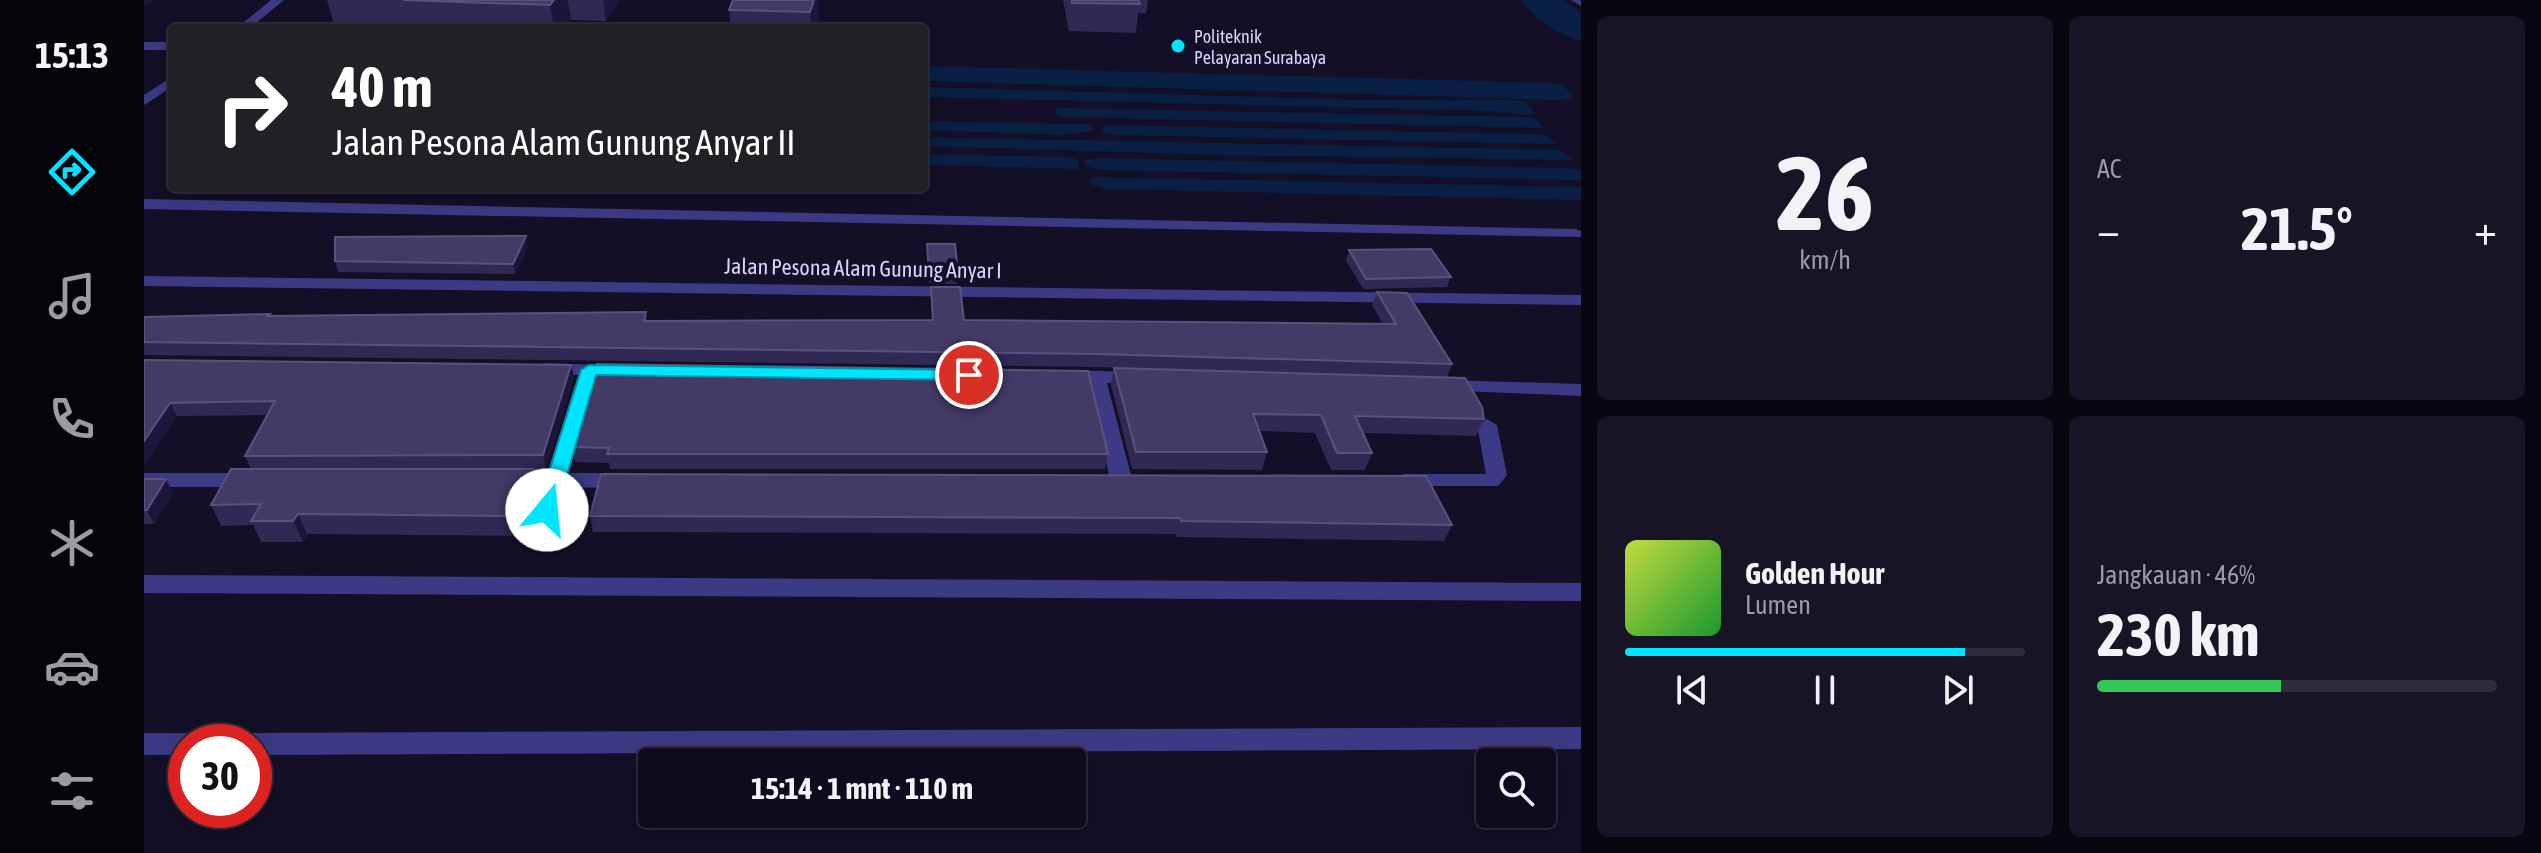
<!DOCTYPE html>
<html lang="id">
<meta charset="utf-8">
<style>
:root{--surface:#0e0b1c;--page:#171425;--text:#f1f3f6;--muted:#9b9ba3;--line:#2e2b3b;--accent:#00e5ff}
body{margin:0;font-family:"Asap Condensed",sans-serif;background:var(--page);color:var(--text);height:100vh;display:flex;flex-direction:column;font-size:30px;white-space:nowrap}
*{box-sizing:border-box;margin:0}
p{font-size:26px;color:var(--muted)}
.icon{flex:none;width:44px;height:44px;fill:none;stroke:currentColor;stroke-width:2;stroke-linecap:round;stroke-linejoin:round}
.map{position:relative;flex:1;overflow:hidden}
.side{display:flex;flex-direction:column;gap:16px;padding:16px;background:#08060f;width:960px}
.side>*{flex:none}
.banner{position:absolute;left:24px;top:24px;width:760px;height:168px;border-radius:8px;box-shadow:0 4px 20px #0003,0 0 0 2px var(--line);background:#202124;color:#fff;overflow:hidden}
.controls{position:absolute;left:1332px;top:748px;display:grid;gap:16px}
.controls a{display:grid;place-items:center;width:80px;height:80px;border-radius:8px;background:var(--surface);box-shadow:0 4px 20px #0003,0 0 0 2px var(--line);font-size:40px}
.speed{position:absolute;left:24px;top:724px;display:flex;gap:16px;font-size:40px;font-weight:700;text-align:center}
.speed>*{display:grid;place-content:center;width:104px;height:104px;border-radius:50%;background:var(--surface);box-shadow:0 4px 20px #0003,0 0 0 2px var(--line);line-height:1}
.speed .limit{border:12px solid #d22;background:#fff;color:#111}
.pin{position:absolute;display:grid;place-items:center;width:68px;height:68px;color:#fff;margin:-34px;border:4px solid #fff;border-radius:50%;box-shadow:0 2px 8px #0007}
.me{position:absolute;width:88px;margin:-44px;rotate:17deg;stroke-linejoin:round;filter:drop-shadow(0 0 6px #0008)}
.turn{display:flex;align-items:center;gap:28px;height:168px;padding:0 32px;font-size:36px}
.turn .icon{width:104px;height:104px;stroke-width:2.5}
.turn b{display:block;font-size:56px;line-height:68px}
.big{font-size:60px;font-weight:700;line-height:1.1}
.side .widget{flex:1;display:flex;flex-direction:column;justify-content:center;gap:12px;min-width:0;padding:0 28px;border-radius:12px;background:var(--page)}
.side .dial{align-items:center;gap:0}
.dial b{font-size:104px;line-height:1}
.song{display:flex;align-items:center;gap:24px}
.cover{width:96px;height:96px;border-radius:12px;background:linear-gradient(135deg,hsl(70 70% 55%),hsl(130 70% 35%))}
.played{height:8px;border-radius:4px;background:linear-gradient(90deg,var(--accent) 85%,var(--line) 85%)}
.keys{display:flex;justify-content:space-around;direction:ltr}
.heat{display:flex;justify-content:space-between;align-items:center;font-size:44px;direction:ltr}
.charge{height:12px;border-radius:6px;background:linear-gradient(90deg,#34c759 46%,var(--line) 0)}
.side .tiles{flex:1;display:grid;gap:16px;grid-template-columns:repeat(2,1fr)}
.trip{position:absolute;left:494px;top:748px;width:448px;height:80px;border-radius:8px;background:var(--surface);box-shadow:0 4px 20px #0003,0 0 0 2px var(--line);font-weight:700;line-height:80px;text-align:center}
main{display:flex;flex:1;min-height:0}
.menu{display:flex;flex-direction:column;width:144px;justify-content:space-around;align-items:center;background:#06040b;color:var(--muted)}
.menu .icon{width:56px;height:56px}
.menu .current{color:var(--accent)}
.menu b{font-size:36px;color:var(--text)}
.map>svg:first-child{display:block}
</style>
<main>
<nav class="menu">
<b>15:13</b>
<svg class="icon current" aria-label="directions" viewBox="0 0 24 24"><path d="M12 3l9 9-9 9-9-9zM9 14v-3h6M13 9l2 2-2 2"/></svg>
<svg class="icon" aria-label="music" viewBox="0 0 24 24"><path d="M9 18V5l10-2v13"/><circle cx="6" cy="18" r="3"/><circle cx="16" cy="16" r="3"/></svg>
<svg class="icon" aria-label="phone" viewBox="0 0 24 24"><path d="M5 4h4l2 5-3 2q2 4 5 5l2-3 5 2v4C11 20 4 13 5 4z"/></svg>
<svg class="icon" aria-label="climate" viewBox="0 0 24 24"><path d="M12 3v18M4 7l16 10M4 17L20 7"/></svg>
<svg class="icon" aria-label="car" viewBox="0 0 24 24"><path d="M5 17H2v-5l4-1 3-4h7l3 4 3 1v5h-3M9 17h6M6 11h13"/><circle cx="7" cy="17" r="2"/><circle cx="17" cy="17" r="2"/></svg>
<svg class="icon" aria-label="filters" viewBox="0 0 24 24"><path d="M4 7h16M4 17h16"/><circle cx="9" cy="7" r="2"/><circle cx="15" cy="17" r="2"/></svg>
</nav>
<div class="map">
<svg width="1437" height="853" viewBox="0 0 1437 853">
<rect width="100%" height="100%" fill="#130f26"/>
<g fill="#0a1f44">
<polygon points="780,66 1409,83 1416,84 1430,95 1425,99 1414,100 780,81"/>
<polygon points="780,87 1221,100 1369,100 1382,102 1391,113 1382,115 1346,111 780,97"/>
<polygon points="912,108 1378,117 1392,119 1400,128 917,117 913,115"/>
<polygon points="780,121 937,124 946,124 951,130 919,135 780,130"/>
<polygon points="963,125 1386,134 1402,135 1412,144 972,135 960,133 958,129"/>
<polygon points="780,137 1415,150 1431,160 1080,155 780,146"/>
<polygon points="780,154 925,157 934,160 935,169 780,165"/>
<polygon points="955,158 1421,168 1437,170 1437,180 957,170 942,166 941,160"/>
<polygon points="947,177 1437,187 1437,200 963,189 946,184"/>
</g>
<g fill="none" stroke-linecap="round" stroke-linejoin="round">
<path fill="#0a1f44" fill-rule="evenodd" d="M1377,0H1419L1437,13V41C1416,36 1389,18 1377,0Z"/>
<g fill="#3d3a85" fill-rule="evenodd">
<polygon points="127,0 140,0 106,28 93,28"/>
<polygon points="1427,0 1437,0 1437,6"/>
<rect x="0" y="42" width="28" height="8"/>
<polygon points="28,77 28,87 0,105 0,95"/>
<polygon points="0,199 1431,229 1437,231 1437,237 0,209"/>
<polygon points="0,276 1437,295 1437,305 0,286"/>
<polygon points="401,363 484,366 486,370 484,374 453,375 424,473 480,473 487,475 491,480 487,485 480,487 420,488 405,539 402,545 386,545 383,539 399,488 361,486 357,481 361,476 403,474 434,375 394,373 392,369"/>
<polygon points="921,370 993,372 1003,378 993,384 963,383 988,479 984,484 970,484 966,479 944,382 914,380 912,376"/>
<polygon points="1301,380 1437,384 1437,396 1294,390 1291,386"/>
<polygon points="1343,419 1353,425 1363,475 1354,486 1253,486 1249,481 1253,476 1260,474 1342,474 1333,425"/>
<polygon points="0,473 108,473 115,475 119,480 115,485 108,487 0,487"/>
<polygon points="0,575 1437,583 1437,601 0,593"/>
<polygon points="1437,727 1437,749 110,755 110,742 98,742 101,736 110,733"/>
<polygon points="0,733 42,733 51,736 54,742 42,742 42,755 0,755"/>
</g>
</g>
<g fill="#312854">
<polygon points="183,0 476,0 462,21 427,20 422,28 191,28"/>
<polygon points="589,0 675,0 675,20 673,28 587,28 585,10"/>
<polygon points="919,0 1004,0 1002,13 994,13 992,33 925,31"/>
<polygon points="783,244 814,273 813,284 785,283"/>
<polygon points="384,246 371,274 194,272 191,261"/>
<polygon points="1205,250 1307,277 1303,287 1219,289 1202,260"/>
<polygon points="787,287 820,320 1239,324 1228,305 1233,292 1308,364 1303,377 952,367 0,355 0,317 502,312 503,321 788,320"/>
<polygon points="0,360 427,365 430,378 402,469 219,469 390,469 395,490 381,536 163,534 159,542 117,542 109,525 77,526 67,505 107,469 101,456 124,415 33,416 0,465"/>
<polygon points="970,368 1340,419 1332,436 1219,433 1228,453 1221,470 1187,470 1171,433 1116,431 1123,452 1118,470 988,469 967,385"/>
<polygon points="428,447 964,454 961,469 466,469 465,463 431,462"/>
<polygon points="457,474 1308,525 1300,541 1033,537 1032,534 449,532 446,516"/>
<polygon points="0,479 29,493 10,524 0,524"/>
</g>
<g fill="#1d163a">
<polygon points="0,0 9,0 0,7"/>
<polygon points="410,0 424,0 427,20 422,28 410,28 406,5"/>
<polygon points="459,0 476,0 462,21"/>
<polygon points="670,0 675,0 675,20 673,28 667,28 666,12"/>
<polygon points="382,236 384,246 371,274 369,264"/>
<polygon points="427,365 430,378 402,469 399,455"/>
<polygon points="26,403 33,416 0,465 0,441"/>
<polygon points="390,469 395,490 381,536 375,516"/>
<polygon points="22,479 29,493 10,524 3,510"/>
<polygon points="154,514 163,534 159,542 149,521"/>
</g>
<g fill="#433a66" stroke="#5a527e" stroke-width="2">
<polygon points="259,0 410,0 406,5"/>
<polygon points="589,0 670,0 666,12 585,10"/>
<polygon points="928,0 994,0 996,4 928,3"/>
<polygon points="382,236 369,264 191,261 191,237"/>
<polygon points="783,244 811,244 814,273 785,273"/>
<polygon points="1287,249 1307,277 1222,279 1205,250"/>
<polygon points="787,287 816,287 820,320 1252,324 1233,292 1263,293 1308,364 954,354 0,342 0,317 126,314 124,316 502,312 500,321 789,320"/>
<polygon points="0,360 427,365 399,455 101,456 131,401 26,403 0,441"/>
<polygon points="453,364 944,371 964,454 463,454 465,448 428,447"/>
<polygon points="970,368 1321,378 1338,407 1340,419 1211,416 1228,453 1193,453 1177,415 1109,414 1123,452 992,452"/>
<polygon points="87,469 390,469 375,516 154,514 149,521 107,521 117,504 67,505"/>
<polygon points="457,474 1282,476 1308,525 1037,521 1036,518 446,516"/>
<polygon points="0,479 22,479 3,510 0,510"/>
</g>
<polygon fill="#00e5ff" stroke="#0095a6" stroke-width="2" points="445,365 825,370 834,375 825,380 452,375 413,510 403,517 396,515 393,510 437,370"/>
<circle fill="#00e5ff" stroke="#130f26" stroke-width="3" cx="1034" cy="46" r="8"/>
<g text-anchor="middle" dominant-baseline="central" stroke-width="8" stroke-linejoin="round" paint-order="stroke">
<g font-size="18" fill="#d9d4ff" stroke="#130f26" text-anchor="start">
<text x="1050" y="36">Politeknik<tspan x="1050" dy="21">Pelayaran Surabaya</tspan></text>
</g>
<g font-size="22" fill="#d9d4ff" stroke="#130f26">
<text transform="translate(719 268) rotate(1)">Jalan Pesona Alam Gunung Anyar I</text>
</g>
</g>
</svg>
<div class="controls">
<a><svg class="icon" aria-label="search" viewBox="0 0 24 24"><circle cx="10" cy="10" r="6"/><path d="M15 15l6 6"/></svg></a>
</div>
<div class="speed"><div class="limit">30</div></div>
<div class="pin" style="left:825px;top:375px;background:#d93025"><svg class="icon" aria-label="arrive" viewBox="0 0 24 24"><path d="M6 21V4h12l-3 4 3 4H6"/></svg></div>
<svg class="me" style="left:403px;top:510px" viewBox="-20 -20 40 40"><circle r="19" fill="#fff"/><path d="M0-13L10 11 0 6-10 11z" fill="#00e5ff"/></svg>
<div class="trip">15:14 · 1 mnt · 110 m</div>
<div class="banner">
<div class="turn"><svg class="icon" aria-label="right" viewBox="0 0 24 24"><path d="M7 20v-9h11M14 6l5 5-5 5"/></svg><div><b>40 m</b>Jalan Pesona Alam Gunung Anyar II</div></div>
</div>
</div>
<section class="side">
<div class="tiles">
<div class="widget dial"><b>26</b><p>km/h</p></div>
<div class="widget"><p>AC</p>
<div class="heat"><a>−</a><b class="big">21.5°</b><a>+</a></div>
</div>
<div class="widget">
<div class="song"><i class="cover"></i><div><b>Golden Hour</b><p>Lumen</p></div></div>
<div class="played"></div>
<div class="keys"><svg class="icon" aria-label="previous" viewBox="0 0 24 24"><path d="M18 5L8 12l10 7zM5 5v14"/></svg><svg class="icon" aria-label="pause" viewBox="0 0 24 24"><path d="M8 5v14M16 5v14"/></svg><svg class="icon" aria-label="next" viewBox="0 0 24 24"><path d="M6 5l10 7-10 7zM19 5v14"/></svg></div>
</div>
<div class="widget"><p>Jangkauan · 46%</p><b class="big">230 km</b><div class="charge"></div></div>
</div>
</section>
</main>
